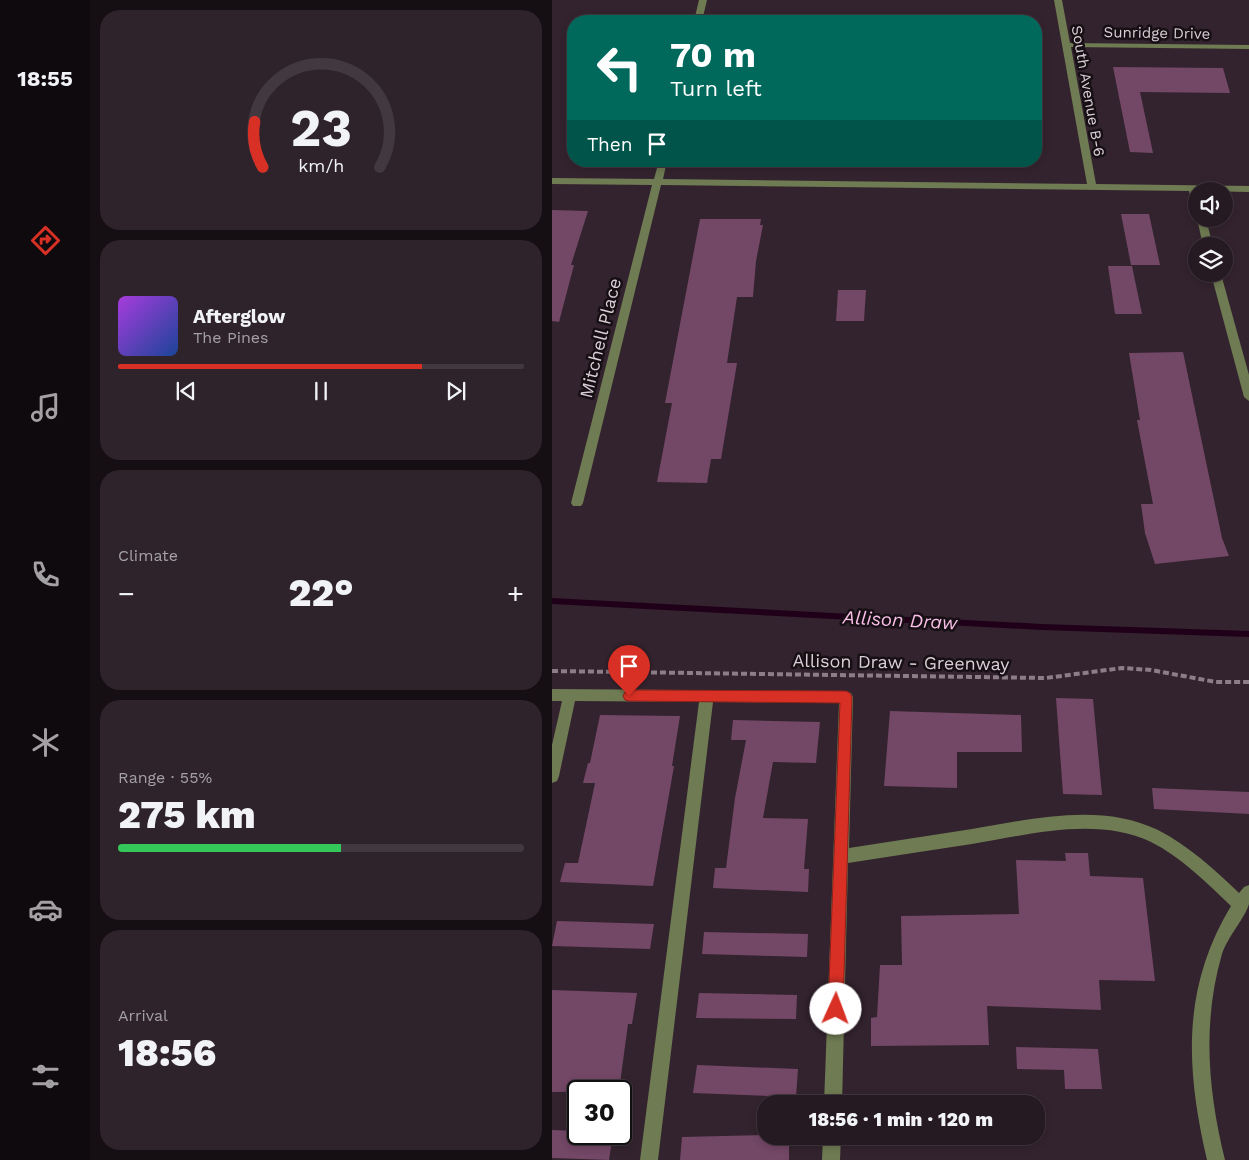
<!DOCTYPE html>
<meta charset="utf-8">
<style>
:root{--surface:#261a22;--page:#2e232a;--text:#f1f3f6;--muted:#a4a1a5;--line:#423840;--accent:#d93025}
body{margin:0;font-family:"Work Sans",sans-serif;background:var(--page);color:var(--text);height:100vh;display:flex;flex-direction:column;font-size:19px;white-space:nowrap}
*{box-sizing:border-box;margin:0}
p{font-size:16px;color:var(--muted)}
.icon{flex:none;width:28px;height:28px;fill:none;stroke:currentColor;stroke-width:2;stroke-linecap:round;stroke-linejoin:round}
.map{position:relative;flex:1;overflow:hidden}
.details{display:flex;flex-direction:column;gap:10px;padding:10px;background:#150e13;width:462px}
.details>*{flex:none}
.top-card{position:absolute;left:15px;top:15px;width:475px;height:152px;border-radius:20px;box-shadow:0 2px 8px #0003,0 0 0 1px var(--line);background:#00695c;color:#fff;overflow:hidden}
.tools{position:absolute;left:636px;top:182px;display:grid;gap:10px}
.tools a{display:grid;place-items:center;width:45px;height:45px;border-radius:50%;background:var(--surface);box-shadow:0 2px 8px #0003,0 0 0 1px var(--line);font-size:25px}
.speed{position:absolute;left:15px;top:1080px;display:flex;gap:10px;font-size:25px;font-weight:700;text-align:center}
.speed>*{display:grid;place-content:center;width:65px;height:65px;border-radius:50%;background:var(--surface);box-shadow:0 2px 8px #0003,0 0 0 1px var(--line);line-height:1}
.speed .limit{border:2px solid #111;border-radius:8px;background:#fff;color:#111}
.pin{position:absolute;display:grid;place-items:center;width:42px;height:42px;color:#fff;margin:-51px -21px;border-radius:50% 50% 50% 0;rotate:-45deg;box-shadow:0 0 5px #0007}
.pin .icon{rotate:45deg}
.me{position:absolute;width:55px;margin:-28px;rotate:2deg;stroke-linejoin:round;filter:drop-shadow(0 0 4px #0008)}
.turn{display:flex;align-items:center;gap:18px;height:105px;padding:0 20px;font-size:22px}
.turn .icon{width:65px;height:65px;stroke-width:2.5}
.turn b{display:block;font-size:35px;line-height:42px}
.then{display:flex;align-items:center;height:48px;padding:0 20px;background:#0003;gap:10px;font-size:19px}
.big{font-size:38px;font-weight:800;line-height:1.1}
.details .tile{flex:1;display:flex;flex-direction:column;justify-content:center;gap:8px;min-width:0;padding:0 18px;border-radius:20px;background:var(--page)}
.details .dial{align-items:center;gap:0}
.dial svg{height:130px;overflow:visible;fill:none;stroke:var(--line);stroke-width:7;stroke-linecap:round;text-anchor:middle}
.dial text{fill:var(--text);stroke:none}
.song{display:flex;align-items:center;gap:15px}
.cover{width:60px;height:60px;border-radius:8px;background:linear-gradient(135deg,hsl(280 70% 55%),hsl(220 70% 35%))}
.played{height:5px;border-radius:2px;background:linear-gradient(90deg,var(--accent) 75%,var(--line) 75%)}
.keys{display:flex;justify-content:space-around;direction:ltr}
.heat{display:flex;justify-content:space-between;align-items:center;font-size:28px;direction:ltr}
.charge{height:8px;border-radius:4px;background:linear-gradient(90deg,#34c759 55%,var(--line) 0)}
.trip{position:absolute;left:205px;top:1095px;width:288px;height:50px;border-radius:20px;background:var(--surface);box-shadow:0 2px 8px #0003,0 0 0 1px var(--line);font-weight:800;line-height:50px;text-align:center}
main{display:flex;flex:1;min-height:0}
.menu{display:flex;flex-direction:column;width:90px;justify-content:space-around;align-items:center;background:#0f0a0e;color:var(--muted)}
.menu .icon{width:35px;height:35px}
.menu .selected{color:var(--accent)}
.menu b{font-size:22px;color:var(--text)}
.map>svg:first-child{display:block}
</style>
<main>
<nav class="menu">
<b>18:55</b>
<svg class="icon selected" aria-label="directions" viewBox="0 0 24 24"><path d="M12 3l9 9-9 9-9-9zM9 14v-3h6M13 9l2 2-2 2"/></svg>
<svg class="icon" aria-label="music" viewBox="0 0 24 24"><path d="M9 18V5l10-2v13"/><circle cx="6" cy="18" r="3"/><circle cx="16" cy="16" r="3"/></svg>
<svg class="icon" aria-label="phone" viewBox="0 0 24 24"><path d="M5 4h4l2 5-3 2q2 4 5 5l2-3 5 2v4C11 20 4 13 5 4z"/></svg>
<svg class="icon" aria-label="climate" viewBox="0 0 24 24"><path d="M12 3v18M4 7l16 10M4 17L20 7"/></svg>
<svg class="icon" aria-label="car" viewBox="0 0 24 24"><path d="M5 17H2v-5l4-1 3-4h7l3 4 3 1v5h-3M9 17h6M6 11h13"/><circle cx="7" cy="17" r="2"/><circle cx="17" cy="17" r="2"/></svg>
<svg class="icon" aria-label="filters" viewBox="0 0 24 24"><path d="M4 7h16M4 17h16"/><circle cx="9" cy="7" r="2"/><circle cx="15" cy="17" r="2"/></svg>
</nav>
<section class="details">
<div class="tile dial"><svg viewBox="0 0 100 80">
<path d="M14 69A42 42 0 1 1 86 69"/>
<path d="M14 69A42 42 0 0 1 9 41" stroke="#d93025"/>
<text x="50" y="56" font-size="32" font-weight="700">23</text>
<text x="50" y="72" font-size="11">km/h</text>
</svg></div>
<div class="tile">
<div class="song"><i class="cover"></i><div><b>Afterglow</b><p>The Pines</p></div></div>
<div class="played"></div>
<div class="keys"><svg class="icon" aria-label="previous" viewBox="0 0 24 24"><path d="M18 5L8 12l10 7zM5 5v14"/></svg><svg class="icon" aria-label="pause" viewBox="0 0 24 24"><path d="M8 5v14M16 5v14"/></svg><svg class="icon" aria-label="next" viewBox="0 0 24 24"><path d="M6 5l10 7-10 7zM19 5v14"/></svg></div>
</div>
<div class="tile"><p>Climate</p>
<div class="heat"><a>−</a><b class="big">22°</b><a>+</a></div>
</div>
<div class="tile"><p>Range · 55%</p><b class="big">275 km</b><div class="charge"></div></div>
<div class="tile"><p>Arrival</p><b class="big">18:56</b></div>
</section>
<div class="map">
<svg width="697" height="1160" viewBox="0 0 697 1160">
<rect width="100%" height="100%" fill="#33232e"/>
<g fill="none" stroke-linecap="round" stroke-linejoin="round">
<polygon fill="#200019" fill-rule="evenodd" points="0,598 490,624 697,631 697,637 490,630 0,604"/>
</g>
<g fill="#734766">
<polygon points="561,67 671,68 678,93 588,92 601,153 578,152"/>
<polygon points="0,210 36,211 19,265 22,265 7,322 0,321"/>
<polygon points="569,214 597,214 608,265 579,265"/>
<polygon points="148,219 209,219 208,225 211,225 204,261 201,297 185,297 175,363 185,363 169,459 159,459 155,483 105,482 120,403 113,403"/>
<polygon points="556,266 580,266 590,314 563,314"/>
<polygon points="286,290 314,290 312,321 284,321"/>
<polygon points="631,352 670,538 677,556 603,564 593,533 589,504 601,504 585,420 588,420 577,353"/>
<polygon points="504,698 541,699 550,795 511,794"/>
<polygon points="338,711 469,715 470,752 405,752 405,788 332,786"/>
<polygon points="48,715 128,716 120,766 122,766 101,886 8,882 13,863 26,863 43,783 31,783 36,763 38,763"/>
<polygon points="181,720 268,722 264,763 221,762 211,818 256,819 252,869 257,869 256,892 161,888 163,868 174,868 183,798 194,740 179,740"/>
<polygon points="600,788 697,792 697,814 602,809"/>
<polygon points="513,853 536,853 538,876 591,878 603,981 547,980 549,1010 435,1006 437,1045 319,1046 319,1018 325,1017 328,965 350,965 349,916 467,914 464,860 514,861"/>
<polygon points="5,921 102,924 98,949 0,946"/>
<polygon points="152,932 256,934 255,957 150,954"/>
<polygon points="0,990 85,993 80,1024 76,1024 67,1091 0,1092"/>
<polygon points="147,993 245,995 244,1019 144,1018"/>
<polygon points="464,1047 546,1049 550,1089 513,1089 512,1070 465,1069"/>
<polygon points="145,1065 246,1069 244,1097 141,1093"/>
<polygon points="0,1130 26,1131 26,1134 61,1134 57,1160 0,1158"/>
<polygon points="214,1135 214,1136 237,1136 237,1160 128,1160 130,1137"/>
</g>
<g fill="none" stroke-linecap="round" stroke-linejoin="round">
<polyline stroke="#8c7e87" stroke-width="4" stroke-dasharray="6 3" stroke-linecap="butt" points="0,671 494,678 570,668 599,670 664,682 697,682"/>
<g fill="#6f7b52" fill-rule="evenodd">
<polygon points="147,0 155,0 150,21 142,21"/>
<polygon points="502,0 510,0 518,43 697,45 697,49 519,47 544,184 697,186 697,192 645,191 645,208 640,205 637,191 109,185 31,503 29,506 21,506 19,503 100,185 0,184 0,178 102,179 107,161 115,161 111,179 535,184"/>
<polygon points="645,218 654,219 661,246 651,246"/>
<polygon points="659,274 669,274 697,375 697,401 692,397"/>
<path d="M0,689L294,691L299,693L301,697L297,848C338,842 379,835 420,829C480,819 549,802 606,830C637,846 662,869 687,893L692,887L697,885C697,891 697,898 697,904C694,916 675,938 670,954C650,1023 656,1091 673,1160H655C634,1069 629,989 679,906C654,882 629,857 599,842C544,816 476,835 420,844C378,850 337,857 296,863L290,1104H272L287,703L161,702L106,1160H88L147,702L23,701L7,776L5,781L0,783V745L10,701H0Z"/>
<polygon points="271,1136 289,1136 288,1160 270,1160"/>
</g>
</g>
<polygon fill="#d93025" stroke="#8d1f18" points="77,690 294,691 298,693 300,697 291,1009 289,1014 284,1016 279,1014 276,1009 288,703 77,701 73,700 71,696 73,692"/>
<g text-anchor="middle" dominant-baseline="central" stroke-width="5" stroke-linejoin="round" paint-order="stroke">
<g font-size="15" fill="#dacfd6" stroke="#160f14">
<text transform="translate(605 33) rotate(1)">Sunridge Drive</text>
<text transform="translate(536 91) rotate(80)">South Avenue B-6</text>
</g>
<g font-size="18" fill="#dacfd6" stroke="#160f14">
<text transform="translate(48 338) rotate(-76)">Mitchell Place</text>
<text transform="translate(349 662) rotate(1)">Allison Draw - Greenway</text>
</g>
<g font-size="19" font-style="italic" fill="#f9bfe7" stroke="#160f14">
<text transform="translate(348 620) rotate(3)">Allison Draw</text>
</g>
</g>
</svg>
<div class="tools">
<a><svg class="icon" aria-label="sound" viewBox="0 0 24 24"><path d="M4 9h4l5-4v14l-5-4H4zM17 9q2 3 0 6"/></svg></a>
<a><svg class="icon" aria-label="layers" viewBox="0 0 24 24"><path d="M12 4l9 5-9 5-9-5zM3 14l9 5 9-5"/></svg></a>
</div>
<div class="speed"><div class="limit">30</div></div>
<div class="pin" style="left:77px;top:696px;background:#d93025"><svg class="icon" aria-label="arrive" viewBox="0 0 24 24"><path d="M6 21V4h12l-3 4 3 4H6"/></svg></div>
<svg class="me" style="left:284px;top:1009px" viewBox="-20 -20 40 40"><circle r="19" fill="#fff"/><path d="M0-13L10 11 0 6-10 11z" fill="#d93025"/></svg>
<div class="trip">18:56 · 1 min · 120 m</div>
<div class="top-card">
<div class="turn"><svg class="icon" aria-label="left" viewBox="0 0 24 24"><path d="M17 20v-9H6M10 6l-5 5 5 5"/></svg><div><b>70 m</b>Turn left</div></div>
<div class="then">Then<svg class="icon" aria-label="arrive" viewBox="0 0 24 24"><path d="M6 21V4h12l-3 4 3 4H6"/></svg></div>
</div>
</div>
</main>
